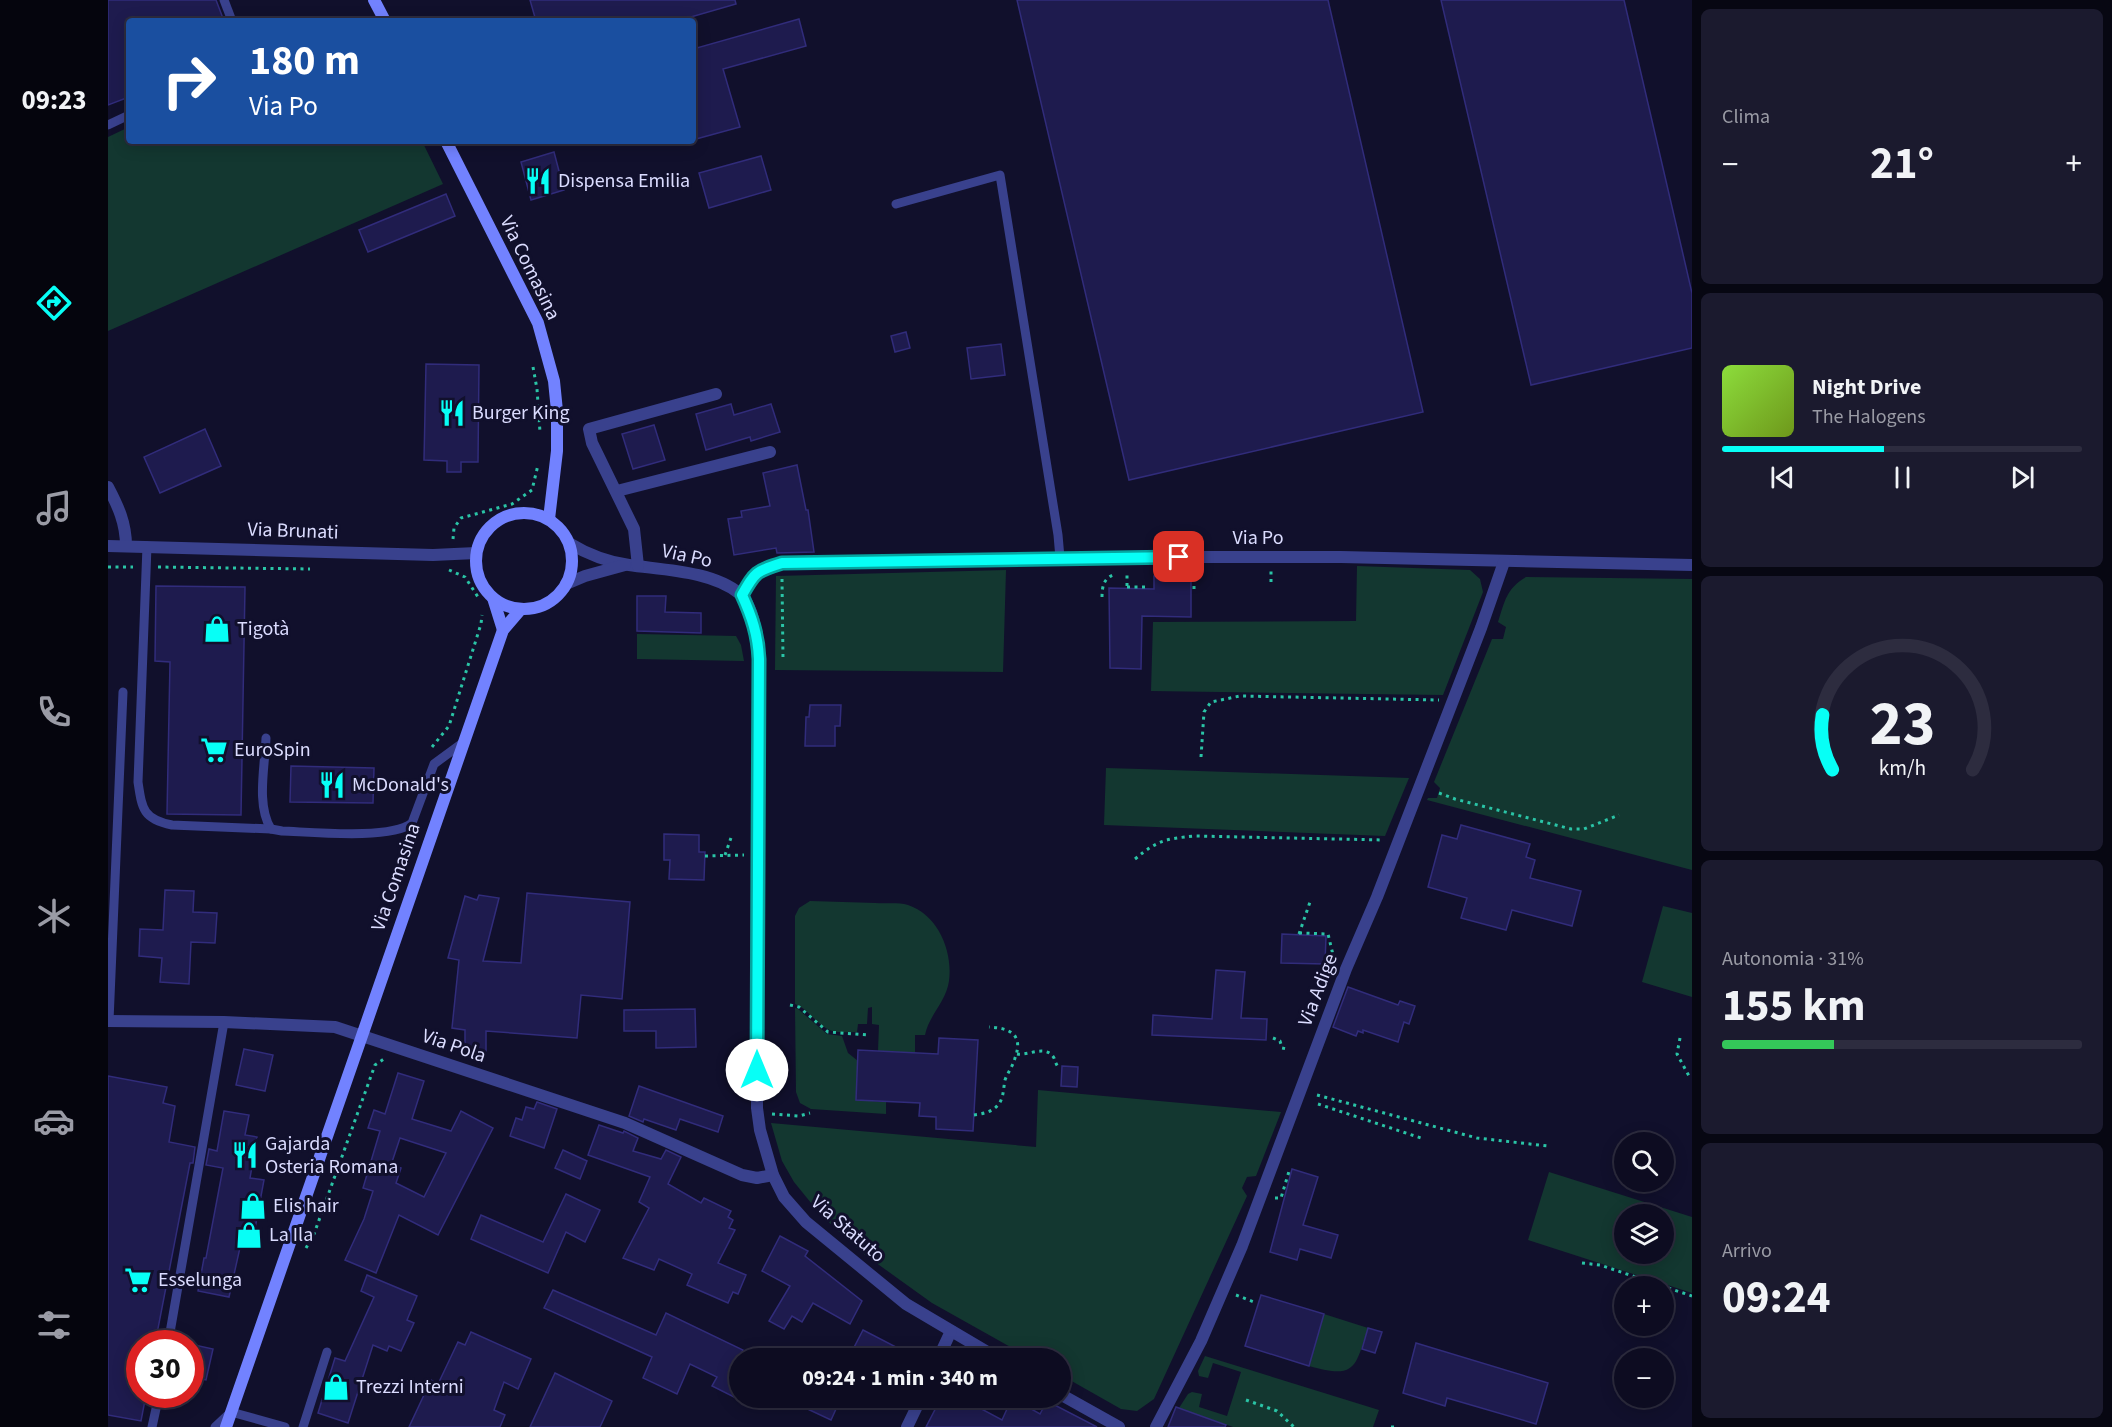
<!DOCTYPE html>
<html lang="it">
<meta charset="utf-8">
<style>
:root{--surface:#0d0c21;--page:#1b1a2e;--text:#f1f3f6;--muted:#9a9ba5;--line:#2d2c3f;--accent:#07fff6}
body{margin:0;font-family:"Source Sans 3",sans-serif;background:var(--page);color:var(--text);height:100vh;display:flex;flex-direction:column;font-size:22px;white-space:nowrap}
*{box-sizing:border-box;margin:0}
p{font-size:20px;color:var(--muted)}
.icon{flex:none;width:33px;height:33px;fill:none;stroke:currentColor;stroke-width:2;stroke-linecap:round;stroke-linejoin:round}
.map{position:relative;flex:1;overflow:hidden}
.sheet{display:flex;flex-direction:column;gap:9px;padding:9px;background:#070712;width:420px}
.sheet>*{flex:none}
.top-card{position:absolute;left:18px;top:18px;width:570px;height:126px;border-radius:6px;box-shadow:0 3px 15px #0003,0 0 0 2px var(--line);background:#1a4fa0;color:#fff;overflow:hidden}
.buttons{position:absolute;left:1506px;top:1132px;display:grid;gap:12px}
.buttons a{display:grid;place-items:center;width:60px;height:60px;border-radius:50%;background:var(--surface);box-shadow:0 3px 15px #0003,0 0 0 2px var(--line);font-size:30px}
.speed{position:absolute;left:18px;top:1330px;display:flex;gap:12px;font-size:30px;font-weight:700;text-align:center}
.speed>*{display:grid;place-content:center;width:78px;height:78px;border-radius:50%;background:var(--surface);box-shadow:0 3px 15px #0003,0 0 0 2px var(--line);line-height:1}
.speed .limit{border:9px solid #d22;background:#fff;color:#111}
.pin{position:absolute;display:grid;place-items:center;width:51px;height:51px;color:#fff;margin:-26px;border-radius:12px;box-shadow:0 3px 9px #0006}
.me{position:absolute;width:66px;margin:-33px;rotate:0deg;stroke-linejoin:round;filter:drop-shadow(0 0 4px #0008)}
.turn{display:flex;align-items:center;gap:21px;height:126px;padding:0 24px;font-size:27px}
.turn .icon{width:78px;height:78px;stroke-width:2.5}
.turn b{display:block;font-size:42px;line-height:51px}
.big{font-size:45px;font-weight:700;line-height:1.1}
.sheet .widget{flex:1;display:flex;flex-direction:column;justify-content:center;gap:9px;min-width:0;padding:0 21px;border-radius:9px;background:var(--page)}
.sheet .dial{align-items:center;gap:0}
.dial svg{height:156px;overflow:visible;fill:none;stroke:var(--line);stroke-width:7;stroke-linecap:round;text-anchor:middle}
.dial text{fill:var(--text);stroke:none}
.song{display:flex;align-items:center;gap:18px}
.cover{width:72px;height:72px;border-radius:9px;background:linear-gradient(135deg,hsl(90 70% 55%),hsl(80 70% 35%))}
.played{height:6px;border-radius:3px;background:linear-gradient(90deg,var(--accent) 45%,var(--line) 45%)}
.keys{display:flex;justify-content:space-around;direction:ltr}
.heat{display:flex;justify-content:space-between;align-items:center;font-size:33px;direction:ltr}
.charge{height:9px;border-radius:4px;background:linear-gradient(90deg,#34c759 31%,var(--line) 0)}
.trip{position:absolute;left:621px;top:1348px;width:342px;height:60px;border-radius:30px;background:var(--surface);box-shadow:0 3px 15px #0003,0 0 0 2px var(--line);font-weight:700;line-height:60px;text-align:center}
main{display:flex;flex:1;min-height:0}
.tab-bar{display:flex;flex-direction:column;width:108px;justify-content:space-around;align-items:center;background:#05050d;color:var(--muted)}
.tab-bar .icon{width:42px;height:42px}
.tab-bar .selected{color:var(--accent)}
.tab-bar b{font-size:27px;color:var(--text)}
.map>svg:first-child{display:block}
</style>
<main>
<nav class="tab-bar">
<b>09:23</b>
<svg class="icon selected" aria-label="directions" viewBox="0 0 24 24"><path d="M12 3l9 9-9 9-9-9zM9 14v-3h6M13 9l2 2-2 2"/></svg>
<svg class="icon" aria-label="music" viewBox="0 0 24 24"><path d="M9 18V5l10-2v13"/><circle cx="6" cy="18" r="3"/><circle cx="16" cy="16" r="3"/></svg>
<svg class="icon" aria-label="phone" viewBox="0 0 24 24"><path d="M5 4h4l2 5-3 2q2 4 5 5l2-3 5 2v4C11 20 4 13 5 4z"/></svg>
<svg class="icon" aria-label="climate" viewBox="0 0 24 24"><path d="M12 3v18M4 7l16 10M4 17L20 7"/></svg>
<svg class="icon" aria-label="car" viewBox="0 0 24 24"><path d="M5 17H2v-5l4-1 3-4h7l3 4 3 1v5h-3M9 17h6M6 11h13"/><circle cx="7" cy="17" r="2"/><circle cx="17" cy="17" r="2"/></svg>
<svg class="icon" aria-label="filters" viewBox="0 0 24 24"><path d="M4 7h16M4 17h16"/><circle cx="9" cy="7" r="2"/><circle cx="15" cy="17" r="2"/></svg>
</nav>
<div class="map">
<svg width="1584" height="1427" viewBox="0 0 1584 1427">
<rect width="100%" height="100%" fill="#11102c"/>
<g fill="#133730" fill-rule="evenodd">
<polygon points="21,127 21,141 314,141 335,184 0,331 0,137"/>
<polygon points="1249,566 1362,570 1372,579 1375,592 1335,695 1043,691 1045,622 1248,621"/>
<polygon points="898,570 895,672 667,670 668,576"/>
<path d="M1418,577L1584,579V870L1319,800L1320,798H1329L1332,788L1326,782L1384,639H1395L1398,627L1390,622C1397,601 1398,589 1418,577Z"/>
<polygon points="529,634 628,636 633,645 636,661 529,659"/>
<polygon points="998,768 1032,769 1301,778 1277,836 996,825"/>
<path d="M702,901C724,902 746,902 767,903C778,904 790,902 800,905C830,915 845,951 841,981C838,1002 821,1015 817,1035H807V1053L770,1051L771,1025L764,1024V1007L760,1008L759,1024H750L749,1032C741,1032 732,1033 724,1031C709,1026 702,1010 687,1004V916L691,908Z"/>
<polygon points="1555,906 1584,913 1584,997 1534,982"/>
<polygon points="687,1008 690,1009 719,1034 734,1036 740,1053 750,1061 748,1100 778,1102 778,1114 703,1109 692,1103 688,1092"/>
<polygon points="930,1090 1173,1112 1148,1176 1139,1177 1134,1188 1139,1196 1046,1399 1029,1411 1013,1409 953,1375 952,1359 924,1359 824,1303 753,1252 712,1214 686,1182 674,1161 663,1123 928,1147"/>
<path d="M1441,1172L1584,1217V1293L1420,1240ZM1516,1215H1556V1254H1516Z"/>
<path d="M1216,1314L1260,1328C1247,1369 1247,1379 1201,1366Z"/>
<polygon points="1097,1356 1271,1410 1265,1427 1125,1427 1071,1408 1080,1394 1084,1392 1094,1394 1091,1407 1119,1416 1133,1372 1105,1363 1100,1378 1091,1376 1090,1371"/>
</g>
<g fill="#1e1b4e" stroke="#312c7b" stroke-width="1.5" fill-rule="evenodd">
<polygon points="0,0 108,0 116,21 21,21 21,97 0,105"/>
<polygon points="422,0 627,0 628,4 569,21 428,21"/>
<polygon points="909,0 1220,0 1315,412 1021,480"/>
<polygon points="1333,0 1516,0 1584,293 1584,348 1423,385"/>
<polygon points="691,19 698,46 615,69 632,127 588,139 585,128 585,49"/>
<polygon points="446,152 456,190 423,200 413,162"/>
<polygon points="653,156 663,190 601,208 591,173"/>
<polygon points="338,194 347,216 260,252 251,230"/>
<polygon points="798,332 802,348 787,352 783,336"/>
<polygon points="893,344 897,375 863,379 859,348"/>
<polygon points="318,364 371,365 370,462 353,462 353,472 339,472 339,461 316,460"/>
<polygon points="623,404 626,415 663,404 672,432 643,441 642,437 598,450 588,414"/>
<polygon points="546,425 557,460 525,469 514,434"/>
<polygon points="97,429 113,466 52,493 36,457"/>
<polygon points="689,465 698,510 700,510 706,552 669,553 668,548 626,555 620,519 634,517 633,511 662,506 655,473"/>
<polygon points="1046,576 1083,577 1083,617 1034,616 1033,669 1002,668 1001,588 1046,589"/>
<polygon points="48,586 137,587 133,815 59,814 62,662 47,661"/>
<polygon points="529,596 558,596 557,612 593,613 593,633 529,631"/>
<polygon points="702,705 733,705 732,726 727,726 727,746 697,746 698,717 701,717"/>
<polygon points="183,766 266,768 265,803 182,802"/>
<polygon points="1353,825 1422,844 1418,857 1427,860 1422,878 1473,891 1464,926 1404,910 1398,930 1353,918 1359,898 1320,887 1334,835 1349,839"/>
<polygon points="556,834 591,835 591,852 597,852 596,880 561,879 562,860 556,860"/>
<polygon points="57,890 86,891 85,912 109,913 107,943 83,942 81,984 52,982 54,958 31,956 32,929 55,930"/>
<polygon points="419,893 522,902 514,999 473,995 469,1038 378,1031 378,1051 357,1049 357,1030 344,1028 351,960 340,958 357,896 369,900 371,895 391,898 375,961 413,963"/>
<polygon points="1174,934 1218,936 1217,964 1173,963"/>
<polygon points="1108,970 1137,972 1133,1018 1159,1019 1158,1040 1044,1035 1045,1015 1104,1019"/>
<polygon points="1240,987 1290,1005 1292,1001 1307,1006 1301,1024 1296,1022 1290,1042 1255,1030 1255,1033 1250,1031 1248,1036 1225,1027"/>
<polygon points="587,1009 588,1047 548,1048 548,1031 516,1031 516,1010"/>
<polygon points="831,1038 870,1040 865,1131 828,1129 828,1117 811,1116 812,1103 748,1100 750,1050 830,1054"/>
<polygon points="136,1049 165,1055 157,1091 128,1085"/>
<polygon points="954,1066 970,1067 969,1087 953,1086"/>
<path d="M290,1073L316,1081L304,1119L343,1131L353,1111L385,1128L330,1235L291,1215L268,1273L237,1260L256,1219L265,1191L255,1188L272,1131L260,1128L266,1110L277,1114ZM292,1138L338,1153L316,1197L288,1183L293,1168L283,1165Z"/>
<polygon points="0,1076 59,1087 55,1103 67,1106 61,1142 87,1147 85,1163 82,1163 47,1344 32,1344 32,1395 38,1395 33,1421 0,1415"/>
<polygon points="531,1086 615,1116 610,1132 572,1119 568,1130 536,1119 535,1122 521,1116"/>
<polygon points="429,1102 449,1109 436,1148 402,1136 408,1118 414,1120 418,1107 426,1109"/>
<polygon points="116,1111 141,1115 137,1135 149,1137 142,1178 156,1180 144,1245 133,1243 121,1297 90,1291 96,1258 98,1258 115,1168 98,1165 101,1149 109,1151"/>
<polygon points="491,1125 515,1133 516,1131 530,1138 525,1151 553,1159 558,1150 573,1157 560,1184 593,1203 596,1198 623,1211 620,1217 625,1220 621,1228 627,1230 610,1263 638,1275 630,1294 625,1292 620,1303 579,1285 584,1274 551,1259 546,1270 515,1258 541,1208 531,1202 542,1177 480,1155"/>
<polygon points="455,1150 479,1161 472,1179 447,1168"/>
<polygon points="1184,1169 1210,1177 1195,1225 1230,1235 1223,1258 1192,1249 1189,1260 1162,1252"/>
<polygon points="458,1194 492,1210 477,1242 458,1232 440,1273 363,1239 373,1215 435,1242"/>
<polygon points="672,1236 700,1251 697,1256 754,1301 742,1324 705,1303 694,1322 684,1316 676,1329 661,1321 682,1286 654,1271"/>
<polygon points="259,1275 309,1296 299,1320 306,1323 293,1351 281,1346 279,1351 265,1345 240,1423 210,1413 227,1358 237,1361 266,1297 253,1291"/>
<polygon points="445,1290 548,1335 558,1313 635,1350 625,1372 632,1375 632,1385 626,1397 604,1386 609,1377 582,1364 569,1394 535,1378 544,1357 436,1308"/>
<polygon points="1153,1295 1216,1314 1201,1366 1137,1346"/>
<polygon points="1260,1328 1274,1332 1267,1353 1254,1349"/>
<polygon points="755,1330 788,1347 781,1359 740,1359"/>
<polygon points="363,1332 423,1359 410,1389 396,1382 386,1410 397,1415 392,1427 301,1427 323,1380 330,1384 350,1342 357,1345"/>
<polygon points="1308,1343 1440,1383 1428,1424 1339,1398 1337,1406 1295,1393"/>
<polygon points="82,1344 105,1349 98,1380 82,1377"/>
<polygon points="447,1373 504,1401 492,1427 422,1427"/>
<polygon points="676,1398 733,1398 723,1420"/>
<polygon points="833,1398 853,1398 894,1420 904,1398 932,1414 939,1401 989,1427 818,1427"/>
<polygon points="1068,1407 1118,1425 1117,1427 1060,1427"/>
</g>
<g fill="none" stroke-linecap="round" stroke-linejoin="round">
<g stroke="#2ac4a6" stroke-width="3" stroke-dasharray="3 4.5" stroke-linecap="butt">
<polyline points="425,367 429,389 432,432"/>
<polyline points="345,539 346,528 353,518 404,504 424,490 430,465"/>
<polyline points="0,567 25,567"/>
<polyline points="50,567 202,569"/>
<polyline points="341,570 357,577 370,597"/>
<polyline points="674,579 675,659"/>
<polyline points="1163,582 1163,571"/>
<polyline points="1019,586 1019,572"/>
<polyline points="1019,587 1038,587"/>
<polyline points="1086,589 1086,571"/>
<path d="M994,597C994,586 996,577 1008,574"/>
<polyline points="324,747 341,726 373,624 374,615"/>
<polyline points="1093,757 1096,712 1103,702 1132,696 1331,700"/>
<polyline points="1331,793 1347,799 1463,829 1476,829 1511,815"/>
<polyline points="617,855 624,835"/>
<polyline points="597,856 636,855"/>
<path d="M1027,859C1050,840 1057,839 1086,836L1276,840"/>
<polyline points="295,872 288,867 295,841"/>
<polyline points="1191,933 1220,934 1226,959"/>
<polyline points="1191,934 1202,902"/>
<polyline points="682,1005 691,1007 720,1032 760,1035"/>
<polyline points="1165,1038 1172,1041 1174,1048 1179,1049"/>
<polyline points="1572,1038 1569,1054 1581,1076 1584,1076"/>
<path d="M909,1054C920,1056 938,1044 946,1058C947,1061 948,1064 950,1067"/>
<polyline points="1209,1095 1369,1138 1440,1146"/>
<polyline points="1210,1104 1313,1138"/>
<polyline points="664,1114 691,1116 702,1113"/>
<path d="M866,1115C874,1114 883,1112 888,1107C896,1100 895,1090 897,1080C900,1072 905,1066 907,1058C916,1034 901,1028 881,1027"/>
<polyline points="1167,1198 1173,1198 1182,1168"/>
<polyline points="198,1248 206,1234 267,1065 276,1059"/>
<polyline points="1474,1263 1492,1265 1584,1296"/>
<polyline points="1128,1295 1146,1302"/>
<polyline points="1138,1400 1169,1411 1186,1427"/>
<polyline points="1283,1427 1286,1427"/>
</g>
<g stroke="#39418d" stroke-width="9">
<polyline points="116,0 124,21"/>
<polyline points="0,125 21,115"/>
<polyline points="788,204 892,175 950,535 952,558"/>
<path d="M39,546L30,782C34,809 35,819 64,825L163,829"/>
<path d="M158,738C157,766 148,805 163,829L174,831C203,832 283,840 304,823L326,764L356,742"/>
<polyline points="1,1021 15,692"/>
<polyline points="60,1344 116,1022"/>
<polyline points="44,1427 51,1395"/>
<polyline points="107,1427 123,1412 177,1427"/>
<polyline points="195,1427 219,1352"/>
</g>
<g stroke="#39418d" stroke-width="12">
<path d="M0,487C10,506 18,523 18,546"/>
<polyline points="509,491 662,452"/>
<path d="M461,543C479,554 501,562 521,565C555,570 605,571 632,594C647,608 650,640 651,659L649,1108L652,1130L665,1175L676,1197L698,1222L798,1304L891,1359"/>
<polyline points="0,546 325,555 368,553"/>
<polyline points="530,566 526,529 484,443 481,429 608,394"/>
<polyline points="458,584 477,576 517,565"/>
<path d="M634,595C647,572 649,571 674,563L1039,557H1233L1584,565"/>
<polyline points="0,1021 116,1022 227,1027 517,1123 634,1175 649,1178 665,1175"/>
<polyline points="830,1359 843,1331"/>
<polyline points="952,1394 1011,1427"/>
<polyline points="799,1427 813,1398"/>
<polyline points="1048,1427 1093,1341 1134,1246 1238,969 1269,897 1373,628 1396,562"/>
</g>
<g stroke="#7282ff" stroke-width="12">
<polyline points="266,0 277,21"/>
<polyline points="338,141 430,323 446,381 449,411 449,451 441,519"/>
<circle cx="416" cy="561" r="48"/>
<polyline points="385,598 395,630"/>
<polyline points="118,1427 395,630 413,609"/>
</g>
</g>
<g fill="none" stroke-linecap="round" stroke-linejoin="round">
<defs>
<path id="route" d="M649,1070L651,659C650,635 644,617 634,595C647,572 648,571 674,563L1071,557"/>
</defs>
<use href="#route" stroke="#05a6a0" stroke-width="15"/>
<use href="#route" stroke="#07fff6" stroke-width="10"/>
</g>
<defs>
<symbol id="restaurant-bare" viewBox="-9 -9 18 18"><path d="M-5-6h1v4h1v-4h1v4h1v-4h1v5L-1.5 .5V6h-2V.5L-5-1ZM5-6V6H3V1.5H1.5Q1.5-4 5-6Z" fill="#07fff6" stroke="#11102c" stroke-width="2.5" paint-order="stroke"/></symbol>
<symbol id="shop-bare" viewBox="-9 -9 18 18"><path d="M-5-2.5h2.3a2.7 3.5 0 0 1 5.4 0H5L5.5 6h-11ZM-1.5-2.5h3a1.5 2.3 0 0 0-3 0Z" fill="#07fff6" stroke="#11102c" stroke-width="2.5" paint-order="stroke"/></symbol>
<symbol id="supermarket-bare" viewBox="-9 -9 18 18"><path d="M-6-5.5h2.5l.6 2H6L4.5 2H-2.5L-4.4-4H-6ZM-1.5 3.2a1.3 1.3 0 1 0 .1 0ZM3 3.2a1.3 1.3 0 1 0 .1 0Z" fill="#07fff6" stroke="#11102c" stroke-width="2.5" paint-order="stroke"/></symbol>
</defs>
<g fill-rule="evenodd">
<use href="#restaurant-bare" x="411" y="162" width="38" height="38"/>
<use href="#restaurant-bare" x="325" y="394" width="38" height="38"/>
<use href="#shop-bare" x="90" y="610" width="38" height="38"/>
<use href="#supermarket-bare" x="87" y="731" width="38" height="38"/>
<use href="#restaurant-bare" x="205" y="766" width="38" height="38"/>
<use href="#restaurant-bare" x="118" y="1136" width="38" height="38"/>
<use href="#shop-bare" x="126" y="1187" width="38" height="38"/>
<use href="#shop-bare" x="122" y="1216" width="38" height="38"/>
<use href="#supermarket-bare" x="11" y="1261" width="38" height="38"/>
<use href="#shop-bare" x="209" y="1368" width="38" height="38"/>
</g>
<g text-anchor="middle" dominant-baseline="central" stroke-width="6" stroke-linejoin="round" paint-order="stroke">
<g font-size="20" fill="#dbdcff" stroke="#11102c" text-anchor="start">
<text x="450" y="181">Dispensa Emilia</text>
<text x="364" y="413">Burger King</text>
<text x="129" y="629">Tigotà</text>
<text x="126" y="750">EuroSpin</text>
<text x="244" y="785">McDonald's</text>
<text x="157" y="1144">Gajarda<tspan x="157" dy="23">Osteria Romana</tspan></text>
<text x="165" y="1206">Elis hair</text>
<text x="161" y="1235">La Ila</text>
<text x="50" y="1280">Esselunga</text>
<text x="248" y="1387">Trezzi Interni</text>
</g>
<g font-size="20" fill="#dbdcff" stroke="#11102c">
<text transform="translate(422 268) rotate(64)">Via Comasina</text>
<text transform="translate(185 531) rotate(2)">Via Brunati</text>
<text x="1150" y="538">Via Po</text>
<text transform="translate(579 556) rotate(12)">Via Po</text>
<text transform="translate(288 877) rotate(-71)">Via Comasina</text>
<text transform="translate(1210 990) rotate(-69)">Via Adige</text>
<text transform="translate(346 1046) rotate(19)">Via Pola</text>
<text transform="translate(740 1229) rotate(41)">Via Statuto</text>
</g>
</g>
</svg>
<div class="buttons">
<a><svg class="icon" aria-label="search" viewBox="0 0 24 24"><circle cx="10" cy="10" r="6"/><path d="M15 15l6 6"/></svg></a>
<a><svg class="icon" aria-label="layers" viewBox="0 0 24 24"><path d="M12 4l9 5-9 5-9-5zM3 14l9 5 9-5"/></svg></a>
<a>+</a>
<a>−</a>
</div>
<div class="speed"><div class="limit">30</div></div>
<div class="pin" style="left:1071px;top:557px;background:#d93025"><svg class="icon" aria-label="arrive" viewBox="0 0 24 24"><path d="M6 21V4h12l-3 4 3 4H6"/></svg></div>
<svg class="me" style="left:649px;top:1070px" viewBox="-20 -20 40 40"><circle r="19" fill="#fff"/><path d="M0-13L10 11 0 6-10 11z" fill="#07fff6"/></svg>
<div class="trip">09:24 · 1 min · 340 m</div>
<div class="top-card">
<div class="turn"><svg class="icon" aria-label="right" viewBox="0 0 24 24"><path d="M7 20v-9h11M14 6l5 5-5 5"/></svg><div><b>180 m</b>Via Po</div></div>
</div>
</div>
<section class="sheet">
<div class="widget"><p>Clima</p>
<div class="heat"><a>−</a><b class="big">21°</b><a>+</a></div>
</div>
<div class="widget">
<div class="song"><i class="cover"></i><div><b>Night Drive</b><p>The Halogens</p></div></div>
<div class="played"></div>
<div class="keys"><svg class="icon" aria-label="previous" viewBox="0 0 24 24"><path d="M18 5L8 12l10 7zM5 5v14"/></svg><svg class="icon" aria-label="pause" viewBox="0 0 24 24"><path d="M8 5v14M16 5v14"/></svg><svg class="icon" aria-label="next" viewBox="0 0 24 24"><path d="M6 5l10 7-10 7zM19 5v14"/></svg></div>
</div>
<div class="widget dial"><svg viewBox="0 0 100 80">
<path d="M14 69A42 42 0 1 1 86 69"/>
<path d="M14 69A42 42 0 0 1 9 41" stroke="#07fff6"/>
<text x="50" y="56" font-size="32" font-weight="700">23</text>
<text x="50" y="72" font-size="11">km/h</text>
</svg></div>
<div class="widget"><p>Autonomia · 31%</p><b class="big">155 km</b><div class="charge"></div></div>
<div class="widget"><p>Arrivo</p><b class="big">09:24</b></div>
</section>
</main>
